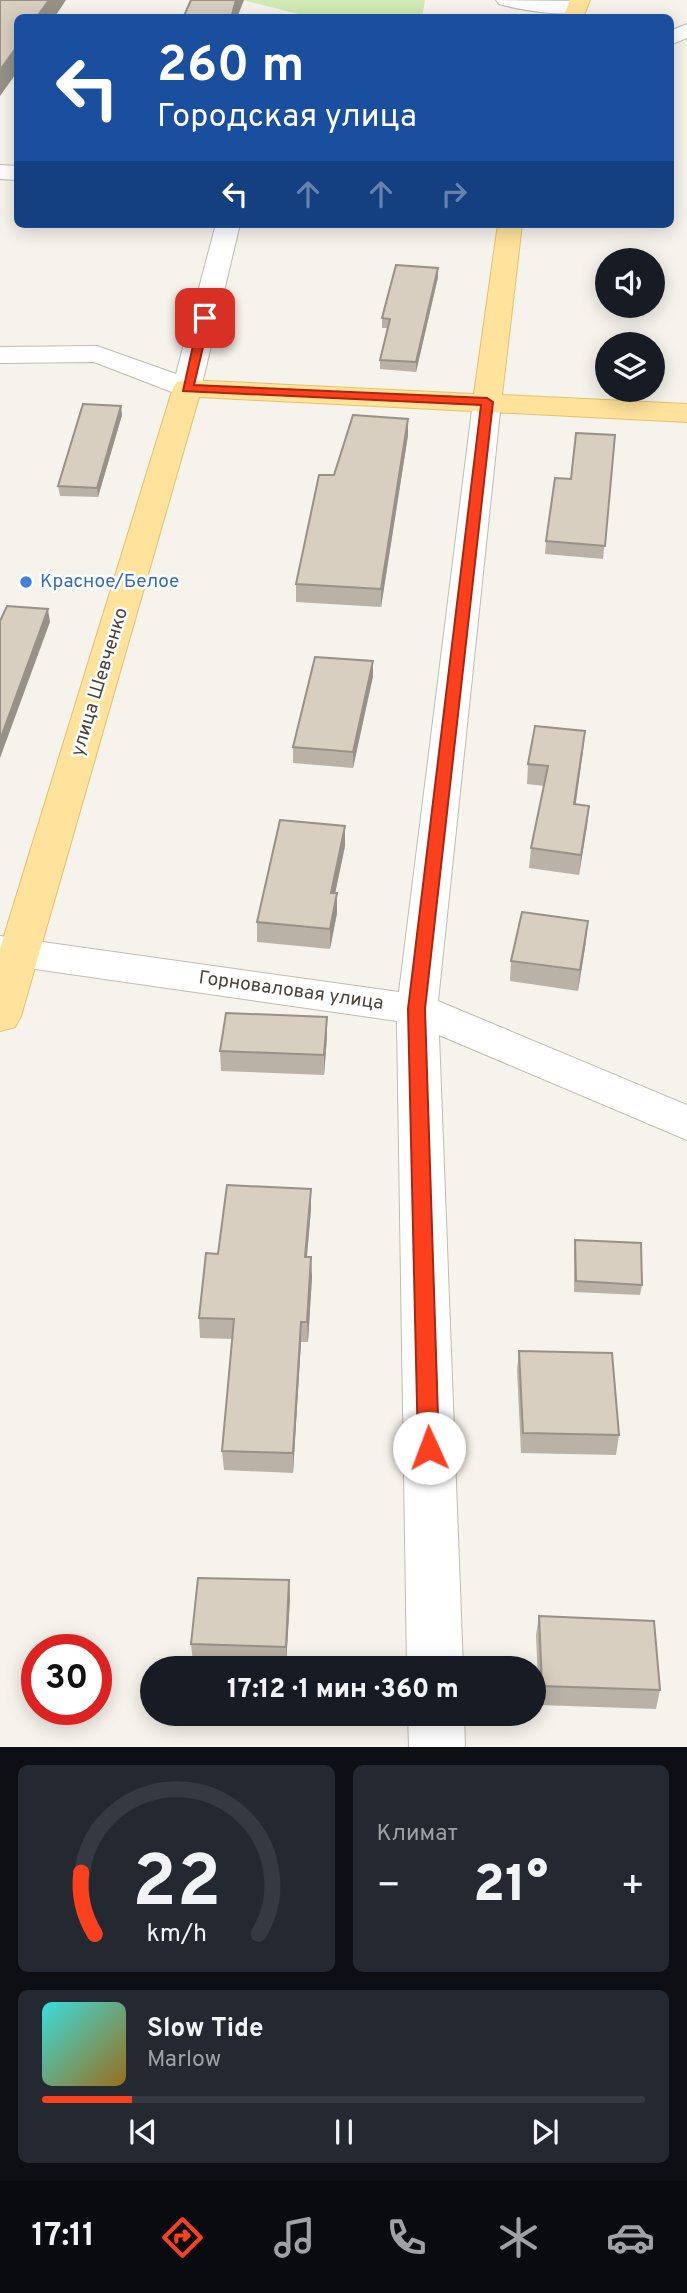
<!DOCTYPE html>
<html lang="ru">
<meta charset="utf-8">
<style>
:root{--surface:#171b24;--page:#242831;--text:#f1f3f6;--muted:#9ea1a6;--line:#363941;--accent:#fc3f1d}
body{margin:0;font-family:Overpass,sans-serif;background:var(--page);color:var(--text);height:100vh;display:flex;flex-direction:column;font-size:26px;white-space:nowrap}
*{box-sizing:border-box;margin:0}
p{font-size:23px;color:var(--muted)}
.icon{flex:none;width:38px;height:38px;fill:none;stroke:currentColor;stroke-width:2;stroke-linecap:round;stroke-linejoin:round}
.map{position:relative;height:1747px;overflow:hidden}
.details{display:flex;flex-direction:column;gap:18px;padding:18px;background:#0d0f14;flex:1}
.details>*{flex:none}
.top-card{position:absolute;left:14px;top:14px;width:660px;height:214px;border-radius:10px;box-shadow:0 4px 18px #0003;background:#1a4fa0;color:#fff;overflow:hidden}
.controls{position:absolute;left:595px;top:248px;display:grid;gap:14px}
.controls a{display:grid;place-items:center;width:70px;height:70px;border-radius:50%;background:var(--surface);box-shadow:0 4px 18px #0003;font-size:35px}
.speed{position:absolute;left:21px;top:1634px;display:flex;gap:14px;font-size:35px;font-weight:700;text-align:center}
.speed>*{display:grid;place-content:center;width:91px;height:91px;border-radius:50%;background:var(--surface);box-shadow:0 4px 18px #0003;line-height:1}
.speed .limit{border:10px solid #d22;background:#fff;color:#111}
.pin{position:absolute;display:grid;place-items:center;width:60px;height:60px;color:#fff;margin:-30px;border-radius:14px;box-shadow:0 4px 10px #0006}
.me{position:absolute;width:77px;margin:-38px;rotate:358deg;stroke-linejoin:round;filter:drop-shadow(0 0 5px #0008)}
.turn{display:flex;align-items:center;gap:24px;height:147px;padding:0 28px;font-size:32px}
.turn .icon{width:91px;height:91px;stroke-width:2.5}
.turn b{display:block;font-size:49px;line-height:60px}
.lanes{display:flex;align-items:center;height:66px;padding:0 28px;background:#0003;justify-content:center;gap:35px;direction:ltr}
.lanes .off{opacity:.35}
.big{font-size:52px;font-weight:800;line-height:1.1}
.details .tile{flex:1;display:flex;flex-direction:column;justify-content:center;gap:10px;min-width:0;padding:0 24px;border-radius:10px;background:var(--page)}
.details .dial{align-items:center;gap:0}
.dial svg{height:182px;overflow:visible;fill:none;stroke:var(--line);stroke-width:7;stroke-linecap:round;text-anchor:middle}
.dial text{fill:var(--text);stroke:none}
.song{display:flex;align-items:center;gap:21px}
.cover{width:84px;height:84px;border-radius:10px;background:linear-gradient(135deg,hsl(180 70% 55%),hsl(40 70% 35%))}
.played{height:7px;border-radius:4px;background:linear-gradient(90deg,var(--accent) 15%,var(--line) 15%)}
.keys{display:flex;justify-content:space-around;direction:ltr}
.heat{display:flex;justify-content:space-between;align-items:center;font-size:38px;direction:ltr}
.details .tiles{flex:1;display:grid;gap:18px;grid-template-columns:1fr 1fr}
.tile:last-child{grid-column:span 2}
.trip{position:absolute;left:140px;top:1656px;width:406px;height:70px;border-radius:35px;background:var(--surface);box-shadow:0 4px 18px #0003;font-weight:800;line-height:70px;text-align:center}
.tab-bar{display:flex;height:112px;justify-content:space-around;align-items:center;background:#090b0e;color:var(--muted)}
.tab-bar .icon{width:49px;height:49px}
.tab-bar .current{color:var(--accent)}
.tab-bar b{font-size:32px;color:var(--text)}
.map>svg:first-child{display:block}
</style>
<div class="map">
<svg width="687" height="1747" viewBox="0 0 687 1747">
<rect width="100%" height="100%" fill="#f6f3ec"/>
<polygon fill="#d2eab5" points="243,0 425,0 422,18 310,17"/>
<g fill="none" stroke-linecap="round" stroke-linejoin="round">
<defs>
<g id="minor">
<path d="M496,0L577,1L587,7C576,21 516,9 499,4Z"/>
<polygon points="687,24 687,38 670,45 670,31"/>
<polygon points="0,165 18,166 18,180 0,179"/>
<polygon points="216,224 240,224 201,388 197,394 187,396 177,394 94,362 0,363 0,347 97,346 176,374"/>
<polygon points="487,393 497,396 501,402 438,1001 687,1105 687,1140 439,1035 463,1668 407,1668 397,1021 0,964 0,936 399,992 473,402 477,396"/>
<polygon points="408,1713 464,1713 465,1747 409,1747"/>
</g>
<g id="major">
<polygon points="570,0 590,0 583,18 563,18"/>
<polygon points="498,224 522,224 502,395 687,404 687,422 199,397 21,1016 15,1027 0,1031 0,949 173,388 177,382 187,380 474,394"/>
</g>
</defs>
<use href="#minor" stroke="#c2bbae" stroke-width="2"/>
<use href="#major" stroke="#e6c16a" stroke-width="2"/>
<use href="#minor" fill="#fff" fill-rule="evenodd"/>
<use href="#major" fill="#ffe39c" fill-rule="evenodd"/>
</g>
<g fill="#bab2a6">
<polygon points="438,268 438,277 416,372 380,369 380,360 388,328 382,328 382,318"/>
<polygon points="122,415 98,497 60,496 58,486"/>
<polygon points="408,435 381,607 296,602 296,584 334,475"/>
<polygon points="615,435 603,559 545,554 546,541 571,479"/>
<polygon points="373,661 373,676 353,768 293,763 293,747"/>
<polygon points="585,731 575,804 589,806 579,875 529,868 531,848 544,786 527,784 528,764"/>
<polygon points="345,826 345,846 335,893 337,893 337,913 330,949 257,942 257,922"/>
<polygon points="586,941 578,991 510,981 511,961"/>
<polygon points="327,1017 327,1037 324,1075 221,1071 220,1051"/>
<polygon points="311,1209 307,1257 312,1277 308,1342 301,1342 293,1473 224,1470 222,1451 233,1339 200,1338 199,1318 218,1254"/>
<polygon points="575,1240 642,1285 640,1295 574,1292 574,1251"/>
<polygon points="519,1351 619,1435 616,1455 521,1453 517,1370"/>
<polygon points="289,1580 290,1599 286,1665 193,1663 191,1644"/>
<polygon points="539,1616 660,1690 656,1709 539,1705 536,1635"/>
</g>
<g fill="#979187">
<polygon points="49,0 66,0 54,18 36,18"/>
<polygon points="236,0 244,0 237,18 231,18"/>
<polygon points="18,45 18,71 0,96 0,70"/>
<polygon points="438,268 438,277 416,372 416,362"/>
<polygon points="121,406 122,415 98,497 97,488"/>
<polygon points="408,419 408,435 381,607 381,589"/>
<polygon points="48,609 50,622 0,758 0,740"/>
<polygon points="373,661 373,676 353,768 353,752"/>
<polygon points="585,731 583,751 573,824 574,804"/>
<polygon points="589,806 587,826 579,875 581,855"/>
<polygon points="345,826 345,846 331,913 331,893"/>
<polygon points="337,893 337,913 330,949 330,929"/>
<polygon points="588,921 586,941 578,991 580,970"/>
<polygon points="327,1017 327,1037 324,1075 324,1055"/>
<polygon points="311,1189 311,1209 305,1277 305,1257"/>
<polygon points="311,1257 312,1277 308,1342 307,1322"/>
<polygon points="301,1322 301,1342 293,1473 293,1453"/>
<polygon points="289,1580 290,1599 286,1665 286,1647"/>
</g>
<g fill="#d8cfc1" stroke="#979187" stroke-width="2">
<polygon points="0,0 49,0 36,18 18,18 18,45 0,70"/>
<polygon points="191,0 236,0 231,18 183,18"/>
<polygon points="396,265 438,268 416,362 380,360 390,319 382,318"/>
<polygon points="83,404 121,406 97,488 58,486"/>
<polygon points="353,415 408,419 381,589 296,584 319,475 334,475"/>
<polygon points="576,433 615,435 605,546 546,541 555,478 571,479"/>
<polygon points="7,606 48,609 0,740 0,621"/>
<polygon points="315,657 373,661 353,752 293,747"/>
<polygon points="535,726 585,731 574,804 589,806 581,855 531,848 548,766 528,764"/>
<polygon points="280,820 345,826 331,893 337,893 330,929 257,922"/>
<polygon points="522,912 588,921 580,970 511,961"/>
<polygon points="226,1013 327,1017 324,1055 220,1051"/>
<polygon points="227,1185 311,1189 305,1257 311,1257 307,1322 301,1322 293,1453 222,1451 234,1319 199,1318 206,1253 218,1254"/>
<polygon points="575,1240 641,1243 642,1285 576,1281"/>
<polygon points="519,1351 612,1353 619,1435 523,1433"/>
<polygon points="198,1578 289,1580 286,1647 191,1644"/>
<polygon points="539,1616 654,1621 660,1690 542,1686"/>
</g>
<polygon fill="#fc3f1d" stroke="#a42913" stroke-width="2" points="205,314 210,318 194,385 487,398 493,402 425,1009 439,1448 436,1455 429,1457 421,1455 418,1448 408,1009 481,405 183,391 199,318"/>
<circle fill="#3f7fe0" stroke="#fff" stroke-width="2.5" cx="26" cy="582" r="7"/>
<g text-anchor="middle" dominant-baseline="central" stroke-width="5" stroke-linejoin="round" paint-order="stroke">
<g font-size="19" fill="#366cbe" stroke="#fff" text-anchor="start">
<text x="40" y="582">Красное/Белое</text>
</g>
<g font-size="19" fill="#4b4439" stroke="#fff">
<text transform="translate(100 682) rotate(-73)">улица Шевченко</text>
<text transform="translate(291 991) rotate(8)">Горноваловая улица</text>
</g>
</g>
</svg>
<div class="controls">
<a><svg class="icon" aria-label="sound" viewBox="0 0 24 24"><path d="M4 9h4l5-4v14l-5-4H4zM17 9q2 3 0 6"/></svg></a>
<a><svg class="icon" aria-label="layers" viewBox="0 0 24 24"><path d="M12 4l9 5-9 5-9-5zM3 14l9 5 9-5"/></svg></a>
</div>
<div class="speed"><div class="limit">30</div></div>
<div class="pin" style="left:205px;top:318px;background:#d93025"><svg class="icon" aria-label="arrive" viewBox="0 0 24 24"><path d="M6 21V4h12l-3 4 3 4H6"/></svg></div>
<svg class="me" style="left:429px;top:1448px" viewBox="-20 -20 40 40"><circle r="19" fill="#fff"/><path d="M0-13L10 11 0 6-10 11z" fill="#fc3f1d"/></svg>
<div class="trip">17:12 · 1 мин · 360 m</div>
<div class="top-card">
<div class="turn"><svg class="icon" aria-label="left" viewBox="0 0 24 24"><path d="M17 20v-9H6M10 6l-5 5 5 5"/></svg><div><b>260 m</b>Городская улица</div></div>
<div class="lanes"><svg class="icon" aria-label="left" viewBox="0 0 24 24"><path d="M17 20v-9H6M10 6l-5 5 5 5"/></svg><svg class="icon off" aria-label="ahead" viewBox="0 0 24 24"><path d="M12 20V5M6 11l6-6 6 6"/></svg><svg class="icon off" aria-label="ahead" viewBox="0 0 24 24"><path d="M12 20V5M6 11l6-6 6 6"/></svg><svg class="icon off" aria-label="right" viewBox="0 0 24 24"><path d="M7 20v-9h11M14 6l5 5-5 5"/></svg></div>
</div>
</div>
<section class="details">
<div class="tiles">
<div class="tile dial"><svg viewBox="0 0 100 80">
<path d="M14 69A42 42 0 1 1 86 69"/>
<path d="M14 69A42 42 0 0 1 8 42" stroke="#fc3f1d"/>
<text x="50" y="56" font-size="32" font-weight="700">22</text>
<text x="50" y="72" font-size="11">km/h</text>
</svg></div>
<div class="tile"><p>Климат</p>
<div class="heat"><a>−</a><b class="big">21°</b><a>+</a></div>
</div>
<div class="tile">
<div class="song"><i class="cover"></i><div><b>Slow Tide</b><p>Marlow</p></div></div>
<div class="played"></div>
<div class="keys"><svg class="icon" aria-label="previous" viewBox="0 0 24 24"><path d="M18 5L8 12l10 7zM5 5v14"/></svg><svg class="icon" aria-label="pause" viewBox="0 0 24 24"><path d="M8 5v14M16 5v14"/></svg><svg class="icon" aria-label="next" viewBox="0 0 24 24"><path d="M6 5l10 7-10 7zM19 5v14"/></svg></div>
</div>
</div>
</section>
<nav class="tab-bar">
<b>17:11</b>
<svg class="icon current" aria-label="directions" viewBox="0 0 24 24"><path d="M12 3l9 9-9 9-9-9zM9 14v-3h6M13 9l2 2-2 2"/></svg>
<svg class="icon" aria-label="music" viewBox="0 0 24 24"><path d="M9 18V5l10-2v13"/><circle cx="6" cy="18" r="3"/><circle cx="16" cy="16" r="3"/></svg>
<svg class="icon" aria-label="phone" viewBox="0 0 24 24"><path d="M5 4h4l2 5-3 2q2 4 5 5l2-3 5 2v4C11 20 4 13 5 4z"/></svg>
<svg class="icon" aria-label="climate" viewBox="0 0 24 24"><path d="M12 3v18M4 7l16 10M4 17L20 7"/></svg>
<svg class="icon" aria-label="car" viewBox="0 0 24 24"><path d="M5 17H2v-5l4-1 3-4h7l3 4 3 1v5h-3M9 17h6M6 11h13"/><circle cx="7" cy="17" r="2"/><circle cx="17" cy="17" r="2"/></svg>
</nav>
